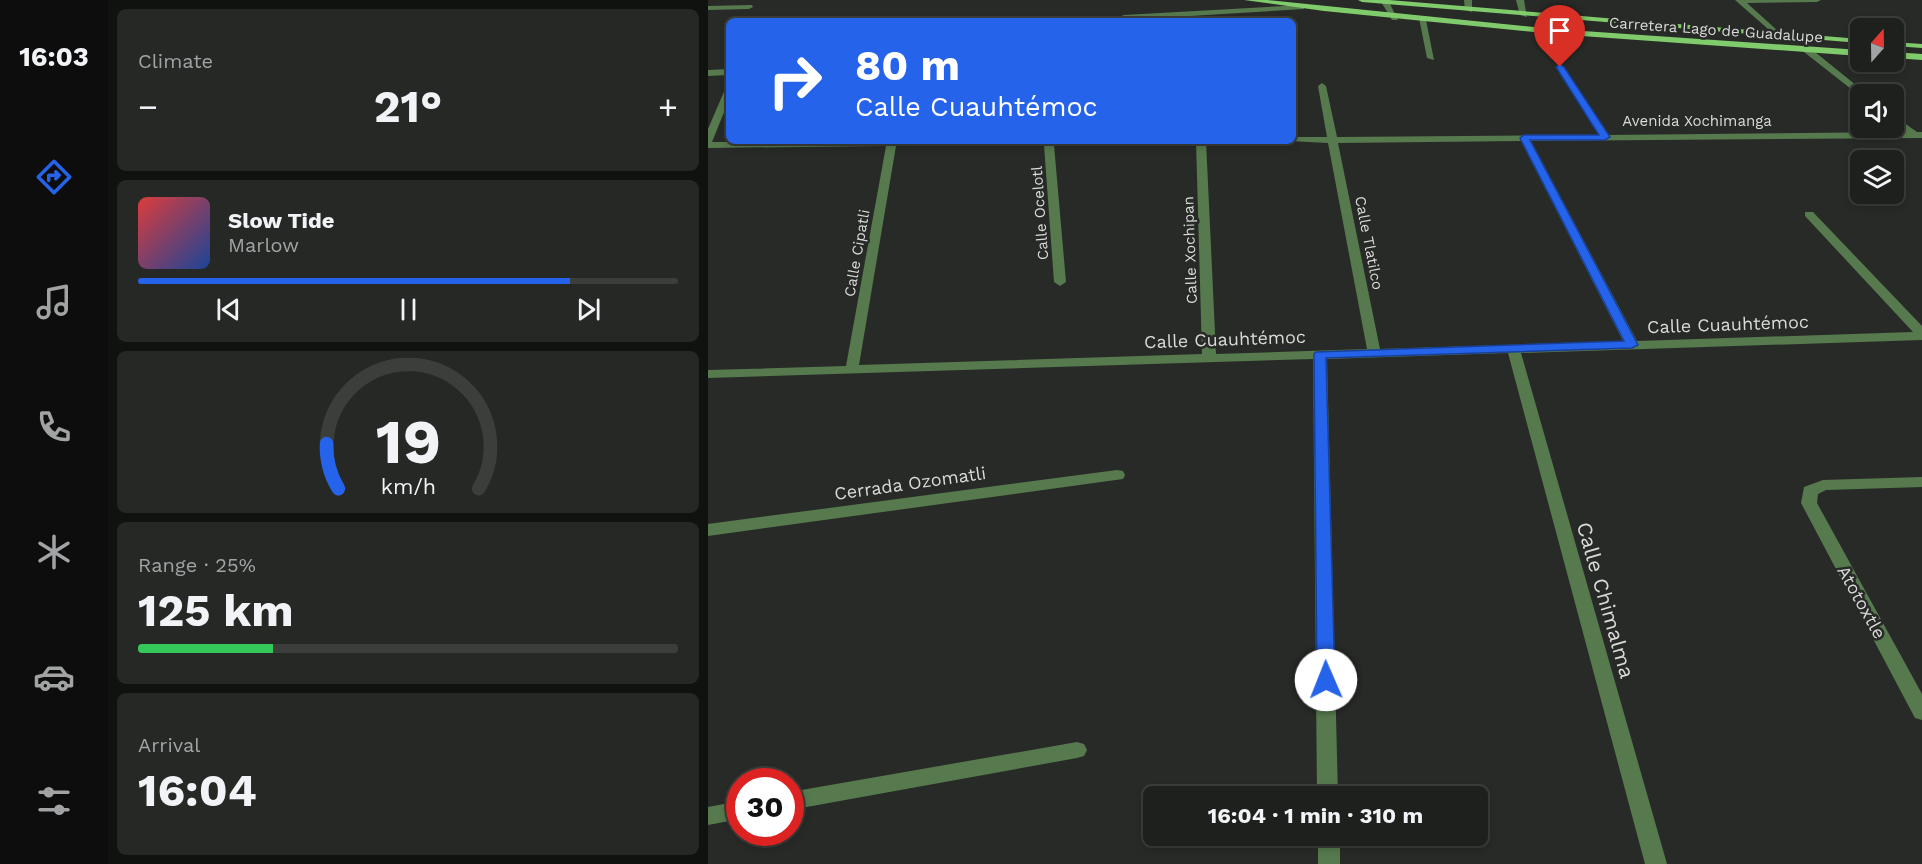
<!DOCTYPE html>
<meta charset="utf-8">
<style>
:root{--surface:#1e201d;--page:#262826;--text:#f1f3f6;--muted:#a1a3a4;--line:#3c3e3b;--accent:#2563eb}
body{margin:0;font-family:"Work Sans",sans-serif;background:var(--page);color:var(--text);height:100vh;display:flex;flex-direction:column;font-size:22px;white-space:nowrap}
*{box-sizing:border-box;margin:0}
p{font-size:20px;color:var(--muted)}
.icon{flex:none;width:33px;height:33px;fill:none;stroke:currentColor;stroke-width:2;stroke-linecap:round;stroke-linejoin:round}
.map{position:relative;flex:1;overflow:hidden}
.details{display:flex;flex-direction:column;gap:9px;padding:9px;background:#101210;width:600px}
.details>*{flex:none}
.top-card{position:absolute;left:18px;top:18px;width:570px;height:126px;border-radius:9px;box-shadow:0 3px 9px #0003,0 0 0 2px var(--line);background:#2563eb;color:#fff;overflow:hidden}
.needle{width:39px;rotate:20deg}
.fabs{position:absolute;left:1142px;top:18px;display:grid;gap:12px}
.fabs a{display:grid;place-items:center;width:54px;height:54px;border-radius:9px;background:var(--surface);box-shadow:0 3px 9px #0003,0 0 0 2px var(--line);font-size:30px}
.speed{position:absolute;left:18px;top:768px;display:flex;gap:12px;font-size:30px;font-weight:700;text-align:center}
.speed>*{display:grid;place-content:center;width:78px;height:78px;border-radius:50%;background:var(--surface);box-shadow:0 3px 9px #0003,0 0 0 2px var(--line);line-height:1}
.speed .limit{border:9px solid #d22;background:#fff;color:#111}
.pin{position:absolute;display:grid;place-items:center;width:51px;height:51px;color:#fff;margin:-62px -26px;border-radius:50% 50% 50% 0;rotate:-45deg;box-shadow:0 0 6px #0007}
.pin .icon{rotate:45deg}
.me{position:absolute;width:66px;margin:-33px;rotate:359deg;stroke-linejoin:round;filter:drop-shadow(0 0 4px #0008)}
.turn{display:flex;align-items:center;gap:21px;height:126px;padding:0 30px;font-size:27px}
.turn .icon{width:78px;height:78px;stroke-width:2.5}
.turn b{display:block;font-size:42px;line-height:51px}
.big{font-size:45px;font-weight:700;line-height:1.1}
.details .card{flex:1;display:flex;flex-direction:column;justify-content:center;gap:9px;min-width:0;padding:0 21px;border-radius:9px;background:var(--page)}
.details .dial{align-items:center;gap:0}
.dial svg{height:156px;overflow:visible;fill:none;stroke:var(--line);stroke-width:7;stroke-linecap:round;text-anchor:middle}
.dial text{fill:var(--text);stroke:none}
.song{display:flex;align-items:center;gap:18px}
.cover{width:72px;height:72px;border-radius:9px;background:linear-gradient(135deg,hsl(0 70% 55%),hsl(220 70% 35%))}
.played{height:6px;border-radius:3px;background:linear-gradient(90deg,var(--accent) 80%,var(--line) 80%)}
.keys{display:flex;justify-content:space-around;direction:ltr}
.heat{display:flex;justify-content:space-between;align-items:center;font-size:33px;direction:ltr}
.charge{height:9px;border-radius:4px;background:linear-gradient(90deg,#34c759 25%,var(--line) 0)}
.trip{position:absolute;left:435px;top:786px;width:345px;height:60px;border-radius:9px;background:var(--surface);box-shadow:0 3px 9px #0003,0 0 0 2px var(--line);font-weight:700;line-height:60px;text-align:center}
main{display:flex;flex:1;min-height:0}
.menu{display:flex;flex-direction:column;width:108px;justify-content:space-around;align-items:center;background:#0c0d0c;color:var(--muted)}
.menu .icon{width:42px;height:42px}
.menu .on{color:var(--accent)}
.menu b{font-size:27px;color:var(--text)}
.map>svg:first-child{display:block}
</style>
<main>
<nav class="menu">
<b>16:03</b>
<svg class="icon on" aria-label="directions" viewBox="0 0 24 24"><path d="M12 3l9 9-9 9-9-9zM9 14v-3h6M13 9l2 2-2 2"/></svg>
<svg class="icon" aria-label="music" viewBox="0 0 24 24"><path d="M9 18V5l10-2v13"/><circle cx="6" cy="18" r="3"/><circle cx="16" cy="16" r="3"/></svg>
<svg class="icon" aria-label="phone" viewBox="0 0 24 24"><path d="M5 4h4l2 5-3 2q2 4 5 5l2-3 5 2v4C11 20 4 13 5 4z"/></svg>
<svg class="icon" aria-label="climate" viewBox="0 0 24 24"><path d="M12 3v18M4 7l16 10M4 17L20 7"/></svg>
<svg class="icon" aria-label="car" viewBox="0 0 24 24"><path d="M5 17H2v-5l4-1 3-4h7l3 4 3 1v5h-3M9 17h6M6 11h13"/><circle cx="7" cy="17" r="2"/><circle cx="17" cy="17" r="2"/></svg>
<svg class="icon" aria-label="filters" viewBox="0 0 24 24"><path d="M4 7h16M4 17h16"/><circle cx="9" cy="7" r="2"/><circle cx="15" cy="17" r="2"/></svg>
</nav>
<section class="details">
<div class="card"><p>Climate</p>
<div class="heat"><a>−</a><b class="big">21°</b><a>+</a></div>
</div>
<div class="card">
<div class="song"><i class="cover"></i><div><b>Slow Tide</b><p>Marlow</p></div></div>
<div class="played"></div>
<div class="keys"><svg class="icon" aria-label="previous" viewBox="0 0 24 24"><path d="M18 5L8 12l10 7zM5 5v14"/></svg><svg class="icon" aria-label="pause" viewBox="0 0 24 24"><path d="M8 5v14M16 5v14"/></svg><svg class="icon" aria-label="next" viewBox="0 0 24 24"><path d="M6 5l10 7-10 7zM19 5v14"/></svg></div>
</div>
<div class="card dial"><svg viewBox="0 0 100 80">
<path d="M14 69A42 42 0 1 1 86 69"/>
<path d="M14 69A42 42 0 0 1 8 46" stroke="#2563eb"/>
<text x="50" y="56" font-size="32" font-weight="700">19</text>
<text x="50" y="72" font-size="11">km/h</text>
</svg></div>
<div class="card"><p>Range · 25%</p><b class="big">125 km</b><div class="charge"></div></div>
<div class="card"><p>Arrival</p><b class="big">16:04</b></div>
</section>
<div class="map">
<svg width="1214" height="864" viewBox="0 0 1214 864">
<rect width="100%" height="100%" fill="#282a27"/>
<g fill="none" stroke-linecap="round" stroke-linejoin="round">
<g fill="#567a4d" fill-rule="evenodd">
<polygon points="672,0 680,0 690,20 684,20"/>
<polygon points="756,0 764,0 764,12 757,10"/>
<polygon points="808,0 816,0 819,17 812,15"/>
<polygon points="1027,0 1113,0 1109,2 1039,3 1071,32 1072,34 1068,36"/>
<polygon points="44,5 45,7 41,9 0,10 0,6"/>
<polygon points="593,5 596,5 596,9 401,21 416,15"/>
<polygon points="711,18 718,20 726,60 719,58"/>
<polygon points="1096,48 1102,48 1159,94 1152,96 1096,52"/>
<path d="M852,64L856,67L900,135L1197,132L1185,123V115L1209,132H1214V138L823,141L929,341L1205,332L1097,216V212H1105L1214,326V340L813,353L959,864H937L800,353L619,359L630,796H609L605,359L0,378V370L138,366L178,146L0,148V129L18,87L21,86V100L4,142L470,141L465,144L346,145L358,282L352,286L346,282L336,145L188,146L151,365L494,354L488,141H498L508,354L659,349L620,143L581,141H585V137H619L610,86L614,83L618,86L629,137L891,135L848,67ZM813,141L915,341L672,349L630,143Z"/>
<polygon points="21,69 21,75 0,76 0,70"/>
<polygon points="409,470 415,471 417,475 415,479 0,536 0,524"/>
<polygon points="1214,477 1214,487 1118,490 1110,494 1109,503 1214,694 1214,720 1207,718 1093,503 1096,487 1115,480"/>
<polygon points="369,742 376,744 379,750 376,756 369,758 82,810 82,792"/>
<polygon points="32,801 32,819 0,825 0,807"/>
<rect x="610" y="836" width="22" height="28"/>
</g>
<g fill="#80cb6b" fill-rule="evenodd">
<polygon points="536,0 559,0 846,29 1152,50 1152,56 846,34 616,11"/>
<polygon points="650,0 681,0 1152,39 1152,43 654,2"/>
<polygon points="1185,42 1214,44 1214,48 1185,46"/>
<polygon points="1185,52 1214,54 1214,60 1185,58"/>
</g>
</g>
<polygon fill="#2563eb" stroke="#184099" stroke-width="1.5" points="852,64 856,67 902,137 897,140 822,140 930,345 924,348 618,358 627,680 624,685 618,687 612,685 609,680 606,354 608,352 916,341 812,138 816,135 891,135 848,67"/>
<g text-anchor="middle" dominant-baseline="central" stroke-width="5" stroke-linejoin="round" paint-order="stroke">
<g font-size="15" fill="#dadbd9" stroke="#282a27">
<text transform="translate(1008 30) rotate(4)">Carretera Lago de Guadalupe</text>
<text x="989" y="121">Avenida Xochimanga</text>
<text transform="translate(332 213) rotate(-94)">Calle Ocelotl</text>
<text transform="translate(661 243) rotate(79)">Calle Tlatilco</text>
<text transform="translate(482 250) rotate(-92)">Calle Xochipan</text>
<text transform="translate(149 253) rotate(-80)">Calle Cipatli</text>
</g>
<g font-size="18" fill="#dadbd9" stroke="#282a27">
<text transform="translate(1020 324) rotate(-2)">Calle Cuauhtémoc</text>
<text transform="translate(517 339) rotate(-2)">Calle Cuauhtémoc</text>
<text transform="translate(202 483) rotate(-8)">Cerrada Ozomatli</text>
<text transform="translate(1154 602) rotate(61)">Atotoxtle</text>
</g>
<g font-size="21" fill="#dadbd9" stroke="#282a27">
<text transform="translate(898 600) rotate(74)">Calle Chimalma</text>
</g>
</g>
</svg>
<div class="fabs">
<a><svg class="needle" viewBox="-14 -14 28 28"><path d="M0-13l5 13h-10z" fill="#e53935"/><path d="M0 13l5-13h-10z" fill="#a1a3a4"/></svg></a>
<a><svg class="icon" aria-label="sound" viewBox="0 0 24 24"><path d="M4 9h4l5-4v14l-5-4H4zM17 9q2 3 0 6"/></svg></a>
<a><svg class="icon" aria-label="layers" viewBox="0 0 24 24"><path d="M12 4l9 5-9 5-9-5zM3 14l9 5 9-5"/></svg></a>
</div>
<div class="speed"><div class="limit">30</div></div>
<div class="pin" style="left:852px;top:67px;background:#d93025"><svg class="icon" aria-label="arrive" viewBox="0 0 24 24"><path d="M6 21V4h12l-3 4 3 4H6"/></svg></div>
<svg class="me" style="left:618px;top:680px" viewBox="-20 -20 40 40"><circle r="19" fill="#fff"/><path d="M0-13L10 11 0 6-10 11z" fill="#2563eb"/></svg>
<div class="trip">16:04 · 1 min · 310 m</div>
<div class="top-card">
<div class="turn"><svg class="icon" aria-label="right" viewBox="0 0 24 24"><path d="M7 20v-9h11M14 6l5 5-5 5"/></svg><div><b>80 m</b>Calle Cuauhtémoc</div></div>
</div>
</div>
</main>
